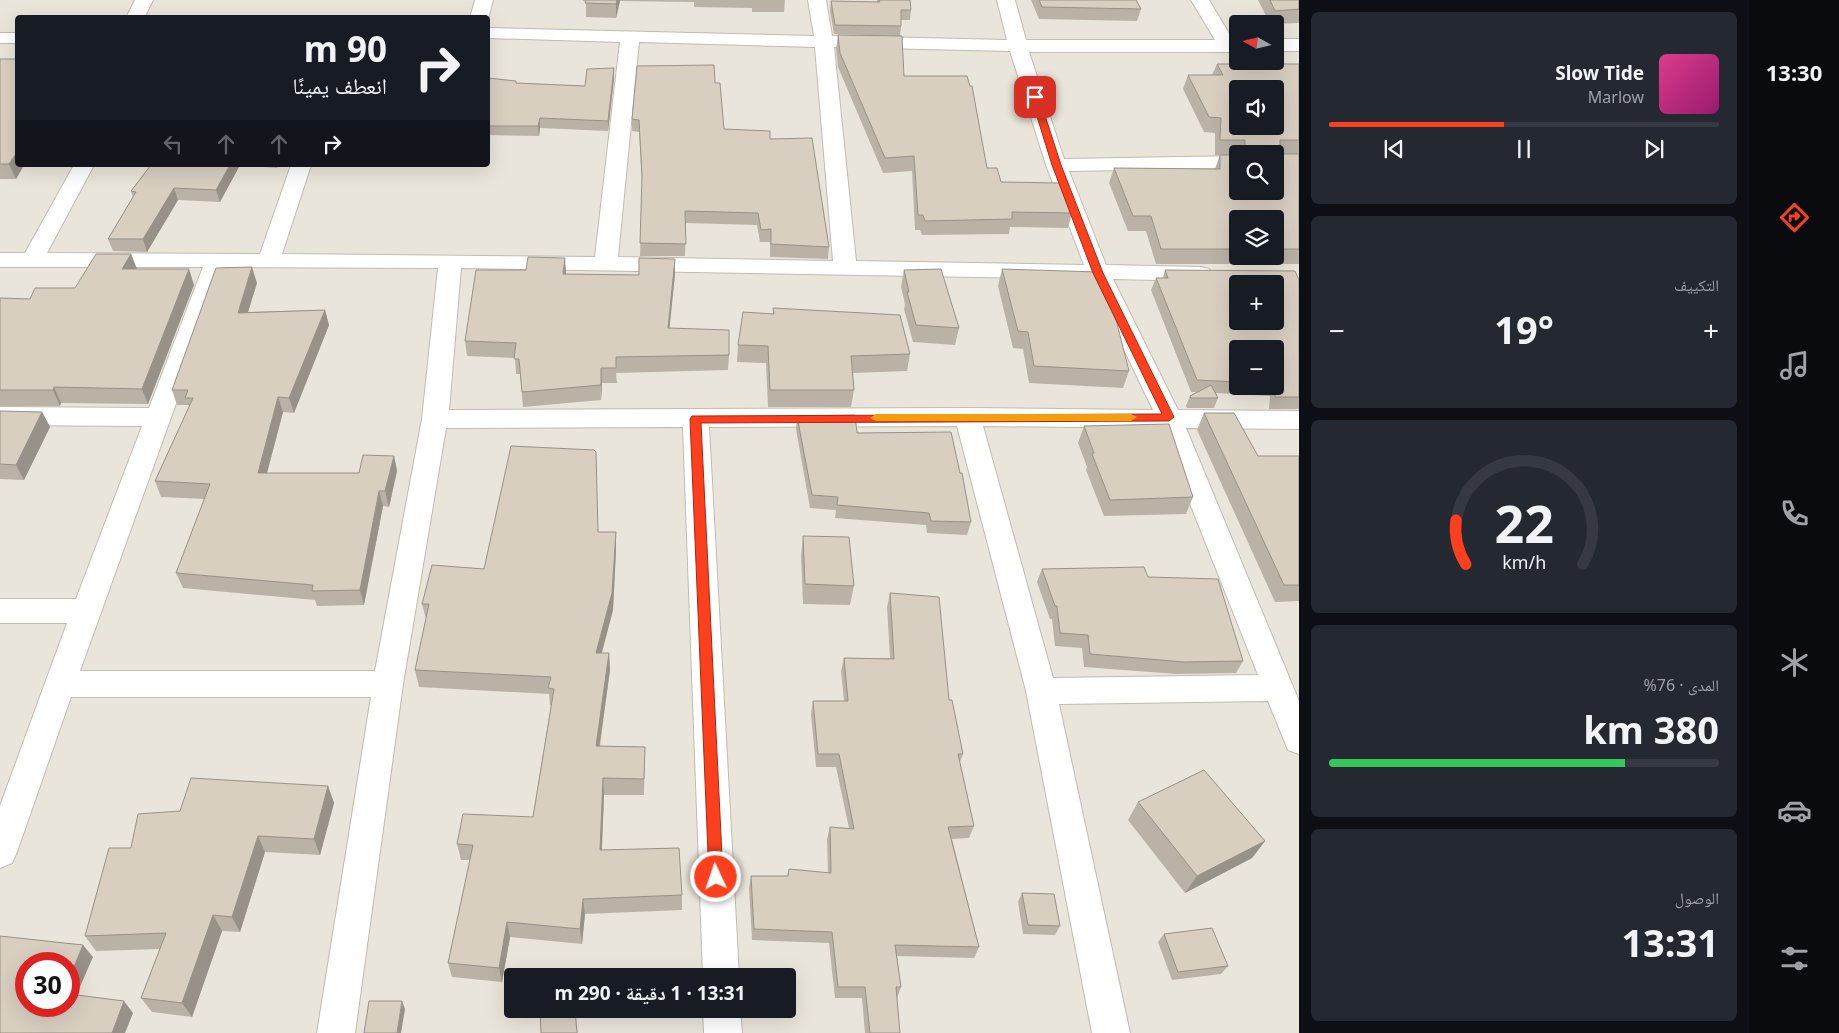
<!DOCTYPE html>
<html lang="ar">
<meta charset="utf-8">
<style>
:root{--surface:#171b24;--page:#242831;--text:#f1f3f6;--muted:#9ea1a6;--line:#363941;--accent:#fc3f1d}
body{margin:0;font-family:"Noto Sans","Noto Naskh Arabic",sans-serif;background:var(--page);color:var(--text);direction:rtl;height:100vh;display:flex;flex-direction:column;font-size:19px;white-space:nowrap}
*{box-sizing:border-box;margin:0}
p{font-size:16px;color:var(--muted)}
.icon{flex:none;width:28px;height:28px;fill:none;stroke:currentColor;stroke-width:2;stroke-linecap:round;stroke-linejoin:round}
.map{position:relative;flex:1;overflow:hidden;direction:ltr}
.details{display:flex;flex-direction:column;gap:12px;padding:12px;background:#0d0f14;width:450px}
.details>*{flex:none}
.guide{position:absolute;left:15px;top:15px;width:475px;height:152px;border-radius:5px;box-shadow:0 5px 20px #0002;direction:rtl;background:#171b24;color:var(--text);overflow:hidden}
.needle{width:32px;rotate:278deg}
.controls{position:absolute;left:1229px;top:15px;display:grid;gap:10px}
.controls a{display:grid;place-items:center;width:55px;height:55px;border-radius:5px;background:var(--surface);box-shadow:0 5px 20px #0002;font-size:25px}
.speed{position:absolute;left:15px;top:952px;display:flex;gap:10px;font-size:25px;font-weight:700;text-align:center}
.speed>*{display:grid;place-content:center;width:65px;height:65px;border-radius:50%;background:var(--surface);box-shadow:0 5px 20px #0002;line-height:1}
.speed .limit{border:8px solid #d22;background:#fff;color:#111}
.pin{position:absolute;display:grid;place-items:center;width:42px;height:42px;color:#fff;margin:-21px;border-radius:10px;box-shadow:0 2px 8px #0006}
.me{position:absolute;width:55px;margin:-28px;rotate:357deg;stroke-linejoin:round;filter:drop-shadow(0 0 4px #0008)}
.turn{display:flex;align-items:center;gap:18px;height:105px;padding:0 20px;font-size:22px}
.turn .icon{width:65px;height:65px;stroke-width:2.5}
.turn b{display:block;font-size:35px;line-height:42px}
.lanes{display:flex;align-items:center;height:48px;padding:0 20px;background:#0003;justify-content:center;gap:25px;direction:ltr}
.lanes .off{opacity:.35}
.big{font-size:38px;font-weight:700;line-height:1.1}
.details .widget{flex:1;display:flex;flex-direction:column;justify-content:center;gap:8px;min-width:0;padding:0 18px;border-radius:8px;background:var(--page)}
.details .dial{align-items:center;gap:0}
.dial svg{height:130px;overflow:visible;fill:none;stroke:var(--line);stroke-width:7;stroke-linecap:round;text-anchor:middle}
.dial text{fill:var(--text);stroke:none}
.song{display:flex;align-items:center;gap:15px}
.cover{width:60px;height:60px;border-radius:8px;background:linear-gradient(135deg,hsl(330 70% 55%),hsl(320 70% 35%))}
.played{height:5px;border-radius:2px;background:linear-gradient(90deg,var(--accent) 45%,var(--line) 45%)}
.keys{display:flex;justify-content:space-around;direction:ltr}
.heat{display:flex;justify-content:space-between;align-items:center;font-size:28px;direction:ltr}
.charge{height:8px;border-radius:4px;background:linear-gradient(90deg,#34c759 76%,var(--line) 0)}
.trip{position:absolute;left:504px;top:968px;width:292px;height:50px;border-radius:5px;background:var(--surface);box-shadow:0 5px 20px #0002;font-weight:700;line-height:50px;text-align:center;direction:rtl}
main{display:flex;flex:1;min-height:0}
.tab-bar{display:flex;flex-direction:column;width:90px;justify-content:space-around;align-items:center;background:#090b0e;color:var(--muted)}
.tab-bar .icon{width:35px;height:35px}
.tab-bar .active{color:var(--accent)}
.tab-bar b{font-size:22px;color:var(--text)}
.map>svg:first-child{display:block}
</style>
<main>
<nav class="tab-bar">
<b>13:30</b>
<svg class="icon active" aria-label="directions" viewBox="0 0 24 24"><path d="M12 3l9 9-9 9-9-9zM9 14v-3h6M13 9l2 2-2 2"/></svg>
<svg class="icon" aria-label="music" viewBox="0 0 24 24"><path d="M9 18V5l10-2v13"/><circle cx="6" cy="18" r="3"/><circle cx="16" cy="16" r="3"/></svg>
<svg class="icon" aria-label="phone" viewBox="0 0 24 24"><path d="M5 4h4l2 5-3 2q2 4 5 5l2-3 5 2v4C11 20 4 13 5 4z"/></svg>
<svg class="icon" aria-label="climate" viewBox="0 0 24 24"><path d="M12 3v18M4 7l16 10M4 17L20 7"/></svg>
<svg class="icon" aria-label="car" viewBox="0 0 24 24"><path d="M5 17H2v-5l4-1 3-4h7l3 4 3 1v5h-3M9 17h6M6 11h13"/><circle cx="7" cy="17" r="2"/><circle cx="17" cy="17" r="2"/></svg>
<svg class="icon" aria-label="filters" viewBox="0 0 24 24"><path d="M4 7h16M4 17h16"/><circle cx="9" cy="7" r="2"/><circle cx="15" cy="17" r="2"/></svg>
</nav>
<section class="details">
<div class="widget">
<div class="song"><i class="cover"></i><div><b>Slow Tide</b><p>Marlow</p></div></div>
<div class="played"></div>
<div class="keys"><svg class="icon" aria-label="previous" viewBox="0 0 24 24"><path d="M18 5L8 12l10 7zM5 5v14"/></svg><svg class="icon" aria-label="pause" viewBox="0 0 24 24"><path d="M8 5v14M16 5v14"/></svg><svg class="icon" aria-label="next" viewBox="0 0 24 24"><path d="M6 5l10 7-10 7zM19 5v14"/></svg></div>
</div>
<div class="widget"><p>التكييف</p>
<div class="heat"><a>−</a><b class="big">19°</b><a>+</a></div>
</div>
<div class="widget dial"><svg viewBox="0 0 100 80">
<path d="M14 69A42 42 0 1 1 86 69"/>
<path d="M14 69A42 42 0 0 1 8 42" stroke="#fc3f1d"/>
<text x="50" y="56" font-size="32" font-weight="700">22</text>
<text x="50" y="72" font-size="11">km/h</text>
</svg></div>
<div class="widget"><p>المدى · 76%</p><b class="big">380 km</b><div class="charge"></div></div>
<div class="widget"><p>الوصول</p><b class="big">13:31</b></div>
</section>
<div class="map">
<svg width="1299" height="1033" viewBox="0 0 1299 1033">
<rect width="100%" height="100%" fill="#f6f3ec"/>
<path fill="#eae5da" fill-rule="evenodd" d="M0,0H1299V1033H0ZM18,18H488V165H18ZM1238,24H1275V61H1238ZM1238,89H1275V126H1238ZM1238,154H1275V191H1238ZM1238,219H1275V256H1238ZM1238,284H1275V321H1238ZM1238,349H1275V386H1238ZM26,964H69V1006H26ZM512,976H788V1009H512Z"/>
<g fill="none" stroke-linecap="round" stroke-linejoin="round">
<defs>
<g id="minor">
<polygon points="135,0 153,0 144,18 126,18"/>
<polygon points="475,0 493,0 488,19 470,18"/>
<path d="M808,0H826L832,36L1007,40L997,0H1015L1026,40H1215L1191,0H1209L1233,40H1238V52H1029L1064,159L1238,156V168L1069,171L1106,265L1201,267L1209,269L1212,274L1209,279L1201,281L1113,279L1178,410L1299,411V429L1186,428L1299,701V754L1288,750L1268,701L1059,704L1130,1033H1092L1026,691L957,426L709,427L739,976H703L683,427L446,428L403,684L355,1033H317L371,697H71L17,852L12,863L0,868V806L67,623H0V599H76L142,426L0,425V407L149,408L203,267H0V253H25L74,165H94L47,253L260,254L291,165H311L282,254L595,257L620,42L488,38V28L814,36ZM639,42L815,47L833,261L618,257ZM834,47L1010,51L1046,165L1084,265L856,261ZM225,267L438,268L422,419L375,671H80ZM461,268L1090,279L1153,410L968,408L449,410ZM983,426L1160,428L1258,675L1053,678Z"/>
<rect x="0" y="33" width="18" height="10"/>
<rect x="1275" y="39" width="24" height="12"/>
<polygon points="703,1009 740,1009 742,1033 704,1033"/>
</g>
</defs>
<use href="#minor" stroke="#c2bbae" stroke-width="2"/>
<use href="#minor" fill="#fff" fill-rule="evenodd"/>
</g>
<g fill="#bab2a6" fill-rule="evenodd">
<polygon points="583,0 785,0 784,12 752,12 752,8 694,7 694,2 620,1 616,18 586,17 586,1 583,1"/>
<polygon points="877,0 910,0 911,10 910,20 901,20 901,26 900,36 834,34 830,11 831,1 877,2"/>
<polygon points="1031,0 1136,0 1141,9 1137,21 1039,19"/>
<polygon points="1258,0 1299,0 1299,23 1270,24"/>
<polygon points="838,35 904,76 1001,182 1072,213 1068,228 1010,227 1009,234 922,235 920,230 915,230 912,171 883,173 838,67 836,49"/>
<polygon points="0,59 18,165 24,165 16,179 0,179"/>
<path d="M1217,64H1299V264H1156L1146,231H1128L1109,183L1114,168L1215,169L1220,155L1275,154L1215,155V133L1204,132L1183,89L1188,75H1212ZM1238,219H1275V256H1238Z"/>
<polygon points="614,68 614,78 608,131 540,128 539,136 488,135 488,78 516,83 585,86"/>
<polygon points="715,83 724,129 770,139 829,247 828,259 770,257 770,242 760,242 757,225 686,223 685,256 640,256 642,183 639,132 632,131 632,119"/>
<polygon points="151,165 279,165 277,168 240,165 220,202 178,200 147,252 113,251 108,239 133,197 131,191"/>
<polygon points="131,254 137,269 194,285 148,404 61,403 60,406 0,406 0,298 30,299 75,288"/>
<polygon points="675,259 675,274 669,328 729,355 728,370 616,373 617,383 602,383 601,400 523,407 520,374 516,374 515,358 467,356 465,341 566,273 566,274 639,275"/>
<polygon points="1002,269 1129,371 1123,388 1029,383 1023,349 1013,348 998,286"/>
<polygon points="904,270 959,328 955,345 913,342 904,309 905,304 901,287"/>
<path d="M1165,270L1299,280V409H1269L1270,396L1216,393L1218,398L1214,408H1187L1186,406L1190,396L1197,392H1191L1151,290L1156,278H1163ZM1238,349H1275V386H1238Z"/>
<polygon points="257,283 248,312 325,310 329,325 294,413 283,412 267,473 359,473 394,456 397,471 389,507 383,506 364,605 317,606 315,600 183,588 176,573 205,499 161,497 155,481 189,407 188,405 177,405 172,390"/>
<polygon points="773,308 910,354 907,371 853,373 854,390 851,407 768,407 766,363 737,362 738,345 773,314"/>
<polygon points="0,411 42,412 50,427 24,480 0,479"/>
<polygon points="1204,413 1258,456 1299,456 1299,601 1275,602 1197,430"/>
<polygon points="797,416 857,433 971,522 967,535 927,533 926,525 835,518 836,510 810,508 796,429"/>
<polygon points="1084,426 1193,497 1186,514 1104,516 1086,470 1087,467 1078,443"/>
<polygon points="599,532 616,532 616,550 613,610 602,653 609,653 610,670 600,746 645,747 644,795 604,795 602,850 682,895 682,910 585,914 582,944 510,937 502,982 452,977 448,963 470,860 461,860 457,844 533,817 551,705 550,705 549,694 419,687 415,670 426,619 422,604 484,569"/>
<polygon points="803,536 854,586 850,605 803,604 801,556"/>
<polygon points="1042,569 1148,577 1243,661 1236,673 1177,674 1084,667 1082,648 1055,646 1052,619 1050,619 1037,582"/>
<polygon points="890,593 949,700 963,754 960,762 974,826 969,838 952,839 979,947 974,958 897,956 901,987 897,998 900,1033 865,1033 862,998 835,998 829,943 752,940 749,888 751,876 787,876 789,869 828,873 827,839 830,827 849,828 836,767 816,767 811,714 813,701 844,701 841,671 844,658 890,658 887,607"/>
<polygon points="328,786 334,803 320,855 265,852 240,932 222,931 192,1017 152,1012 141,998 160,949 96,951 85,936 131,848 180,811"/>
<polygon points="1138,802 1265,841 1252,858 1185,893 1128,820"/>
<polygon points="1022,893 1060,926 1055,935 1023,934 1018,902"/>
<polygon points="1164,934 1228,966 1221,974 1172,980 1158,942"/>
</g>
<g fill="#979187">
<polygon points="617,0 620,0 620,1 616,18 616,4"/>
<polygon points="614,68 614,78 608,131 608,121"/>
<polygon points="540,118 540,128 539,136 538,126"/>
<polygon points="18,151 18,165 24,165 16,179 9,164"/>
<polygon points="230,165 240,165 220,202 216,190"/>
<polygon points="174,188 178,200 147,252 143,239"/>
<polygon points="131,254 137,269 122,269"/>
<polygon points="565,258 566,273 564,290 563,274"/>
<polygon points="675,259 675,274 668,343 668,328"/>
<polygon points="252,267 257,283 243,328 238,313"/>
<polygon points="189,269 194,285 148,404 142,389"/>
<polygon points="325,310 329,325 294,413 289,398"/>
<polygon points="601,368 602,383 601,400"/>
<polygon points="54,387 61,403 60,406 53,390"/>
<polygon points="278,397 283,412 263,488 258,473"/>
<polygon points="42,412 50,427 24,480 16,465"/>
<polygon points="394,456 397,471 389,507 385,491"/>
<polygon points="379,491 383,506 364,605 360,590"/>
<polygon points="616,532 616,550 613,610 597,670 596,653"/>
<polygon points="609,653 610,670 597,762 596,746"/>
<polygon points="603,778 604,795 601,866 600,850"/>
<polygon points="328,786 334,803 320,855 314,839"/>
<polygon points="258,836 265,852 240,932 232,917"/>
<polygon points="1265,841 1252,858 1185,893 1197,876"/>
<polygon points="583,899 585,914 582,944 580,929"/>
<polygon points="213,915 222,931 192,1017 182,1003"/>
<polygon points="507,922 510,937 502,982 499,968"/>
<polygon points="83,945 93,957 72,1005 69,1001 69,979"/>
<polygon points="124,1001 133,1013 125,1033 112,1033"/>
<polygon points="402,1001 405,1009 401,1033 397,1033"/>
</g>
<g fill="#d8cfc1" stroke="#979187" fill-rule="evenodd">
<polygon points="586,0 617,0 616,4 585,3"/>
<polygon points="879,0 910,0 911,10 901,10 901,26 835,25 831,1 880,2"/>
<polygon points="1039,0 1136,0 1141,9 1042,7"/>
<polygon points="1270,0 1299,0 1299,9 1275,11"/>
<polygon points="838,35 902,36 904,76 967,76 970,86 972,86 987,168 997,168 1001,182 1060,183 1072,213 1012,212 1012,219 925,221 923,215 918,215 914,156 885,158 840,53"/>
<polygon points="0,59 18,59 18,151 9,164 0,164"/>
<path d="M1217,64H1299V140H1280V154H1299V249H1275V219H1238V249H1161L1151,216H1133L1114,168L1220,169V155H1238V191H1275V154H1245V140H1220L1221,118L1209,117L1188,75H1223ZM1238,89H1275V126H1238Z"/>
<polygon points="714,65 715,83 720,83 724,129 770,131 770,139 812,138 829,247 771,244 771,229 761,230 758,213 685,211 686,244 640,243 642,176 639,120 632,119 637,66"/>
<polygon points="614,68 608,121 540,118 538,126 488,126 488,78 516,81 516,83 585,86 587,69"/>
<polygon points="151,165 230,165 216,190 174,188 143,239 108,239 136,192 131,191"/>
<polygon points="96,254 131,254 122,269 189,269 142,389 54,387 53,390 0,390 0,298 30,299 35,288 75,288"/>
<polygon points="528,257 565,258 563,274 639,275 639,258 675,259 668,328 729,330 729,355 616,357 616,368 601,368 601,385 522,392 519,359 514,359 516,343 465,341 476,270 526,270"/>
<polygon points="252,267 238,313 325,310 289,398 278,397 258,473 359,473 363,455 394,456 385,491 379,491 360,590 312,591 313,585 176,573 210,484 155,481 193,398 185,398 188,390 172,390 216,268"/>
<polygon points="941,269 959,328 916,325 907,292 909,292 904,270"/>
<polygon points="1002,269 1098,272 1110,296 1129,371 1034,366 1028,332 1018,331"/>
<path d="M1165,270L1295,271L1299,280V397H1275V349H1238V382L1197,380L1156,278H1168ZM1238,284H1275V321H1238Z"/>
<polygon points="773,308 900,315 910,354 851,356 854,390 770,390 768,346 738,345 743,312 774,314"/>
<polygon points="1211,385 1218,398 1191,398 1190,396"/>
<polygon points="0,411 42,412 16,465 0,464"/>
<polygon points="1204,413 1234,413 1258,456 1299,456 1299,585 1284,585"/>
<polygon points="855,415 857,433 951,432 960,473 962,473 971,522 931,521 929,513 837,505 838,497 812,495 797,416"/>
<polygon points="1169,424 1193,497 1110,500 1092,454 1094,453 1084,426"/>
<polygon points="511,446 594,450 596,452 598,532 616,532 612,593 596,653 609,653 596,746 645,747 644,779 603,778 600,850 679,848 682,895 583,899 580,929 507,922 499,968 448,963 473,845 457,844 463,814 533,817 554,689 548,688 551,677 415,670 429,604 422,604 432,565 484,569"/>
<polygon points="803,536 849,537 854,586 805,584"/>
<polygon points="1144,567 1148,577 1218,579 1243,661 1184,662 1090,654 1088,635 1060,633 1057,606 1055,606 1042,569"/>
<polygon points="890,593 939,597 949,700 952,700 963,754 958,754 974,826 948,827 979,947 895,945 901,987 896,987 900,1033 870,1033 865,987 838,987 832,932 754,929 751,876 788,876 789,869 831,873 830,827 854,829 839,754 818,754 813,701 848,701 844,658 894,659"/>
<polygon points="1204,770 1265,841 1197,876 1138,802"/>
<polygon points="191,778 328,786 314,839 258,836 232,917 213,915 182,1003 141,998 166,933 85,936 109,848 131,848 138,814 180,811"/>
<polygon points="1022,893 1054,894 1060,926 1028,925"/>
<polygon points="1212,928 1228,966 1178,972 1164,934"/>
<polygon points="0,936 83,945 69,979 69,964 26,964 26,1006 69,1006 69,994 124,1001 112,1033 0,1033"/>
<polygon points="369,1001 402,1001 397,1033 364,1033"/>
<polygon points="540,1009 575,1009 577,1033 541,1033"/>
</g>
<polygon fill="#fc3f1d" stroke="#a42913" points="1035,94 1039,97 1061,165 1103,273 1174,417 1169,421 701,423 723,877 721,881 716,883 711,881 709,877 690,419 692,416 1162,414 1093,273 1052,165 1031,97"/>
<polygon fill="#f59e0b" points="876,414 1131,414 1137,417 1131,421 876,421 870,418"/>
</svg>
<div class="controls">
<a><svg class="needle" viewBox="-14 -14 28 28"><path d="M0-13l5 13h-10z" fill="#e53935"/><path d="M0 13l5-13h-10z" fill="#9ea1a6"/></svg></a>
<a><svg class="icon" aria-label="sound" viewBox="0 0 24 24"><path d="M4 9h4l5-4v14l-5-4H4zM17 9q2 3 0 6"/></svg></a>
<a><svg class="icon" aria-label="search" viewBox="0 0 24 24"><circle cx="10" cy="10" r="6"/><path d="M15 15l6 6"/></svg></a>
<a><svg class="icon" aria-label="layers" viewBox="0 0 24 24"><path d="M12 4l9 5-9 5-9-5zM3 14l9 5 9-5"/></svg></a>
<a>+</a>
<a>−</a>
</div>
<div class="speed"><div class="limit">30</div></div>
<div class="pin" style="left:1035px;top:97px;background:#d93025"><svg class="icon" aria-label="arrive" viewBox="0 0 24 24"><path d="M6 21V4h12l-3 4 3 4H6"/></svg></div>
<svg class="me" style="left:716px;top:877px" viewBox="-20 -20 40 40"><circle r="17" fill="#fc3f1d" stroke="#fff" stroke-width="3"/><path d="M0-11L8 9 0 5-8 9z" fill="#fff"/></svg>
<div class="trip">13:31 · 1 دقيقة · 290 m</div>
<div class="guide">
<div class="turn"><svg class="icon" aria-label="right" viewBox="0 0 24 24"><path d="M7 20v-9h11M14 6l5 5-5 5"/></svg><div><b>90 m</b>انعطف يمينًا</div></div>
<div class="lanes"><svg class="icon off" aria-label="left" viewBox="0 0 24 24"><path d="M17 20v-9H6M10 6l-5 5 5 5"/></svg><svg class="icon off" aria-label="ahead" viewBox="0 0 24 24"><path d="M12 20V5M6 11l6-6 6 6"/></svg><svg class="icon off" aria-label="ahead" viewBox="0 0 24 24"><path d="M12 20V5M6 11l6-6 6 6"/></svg><svg class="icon" aria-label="right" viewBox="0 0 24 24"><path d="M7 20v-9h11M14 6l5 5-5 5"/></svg></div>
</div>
</div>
</main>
